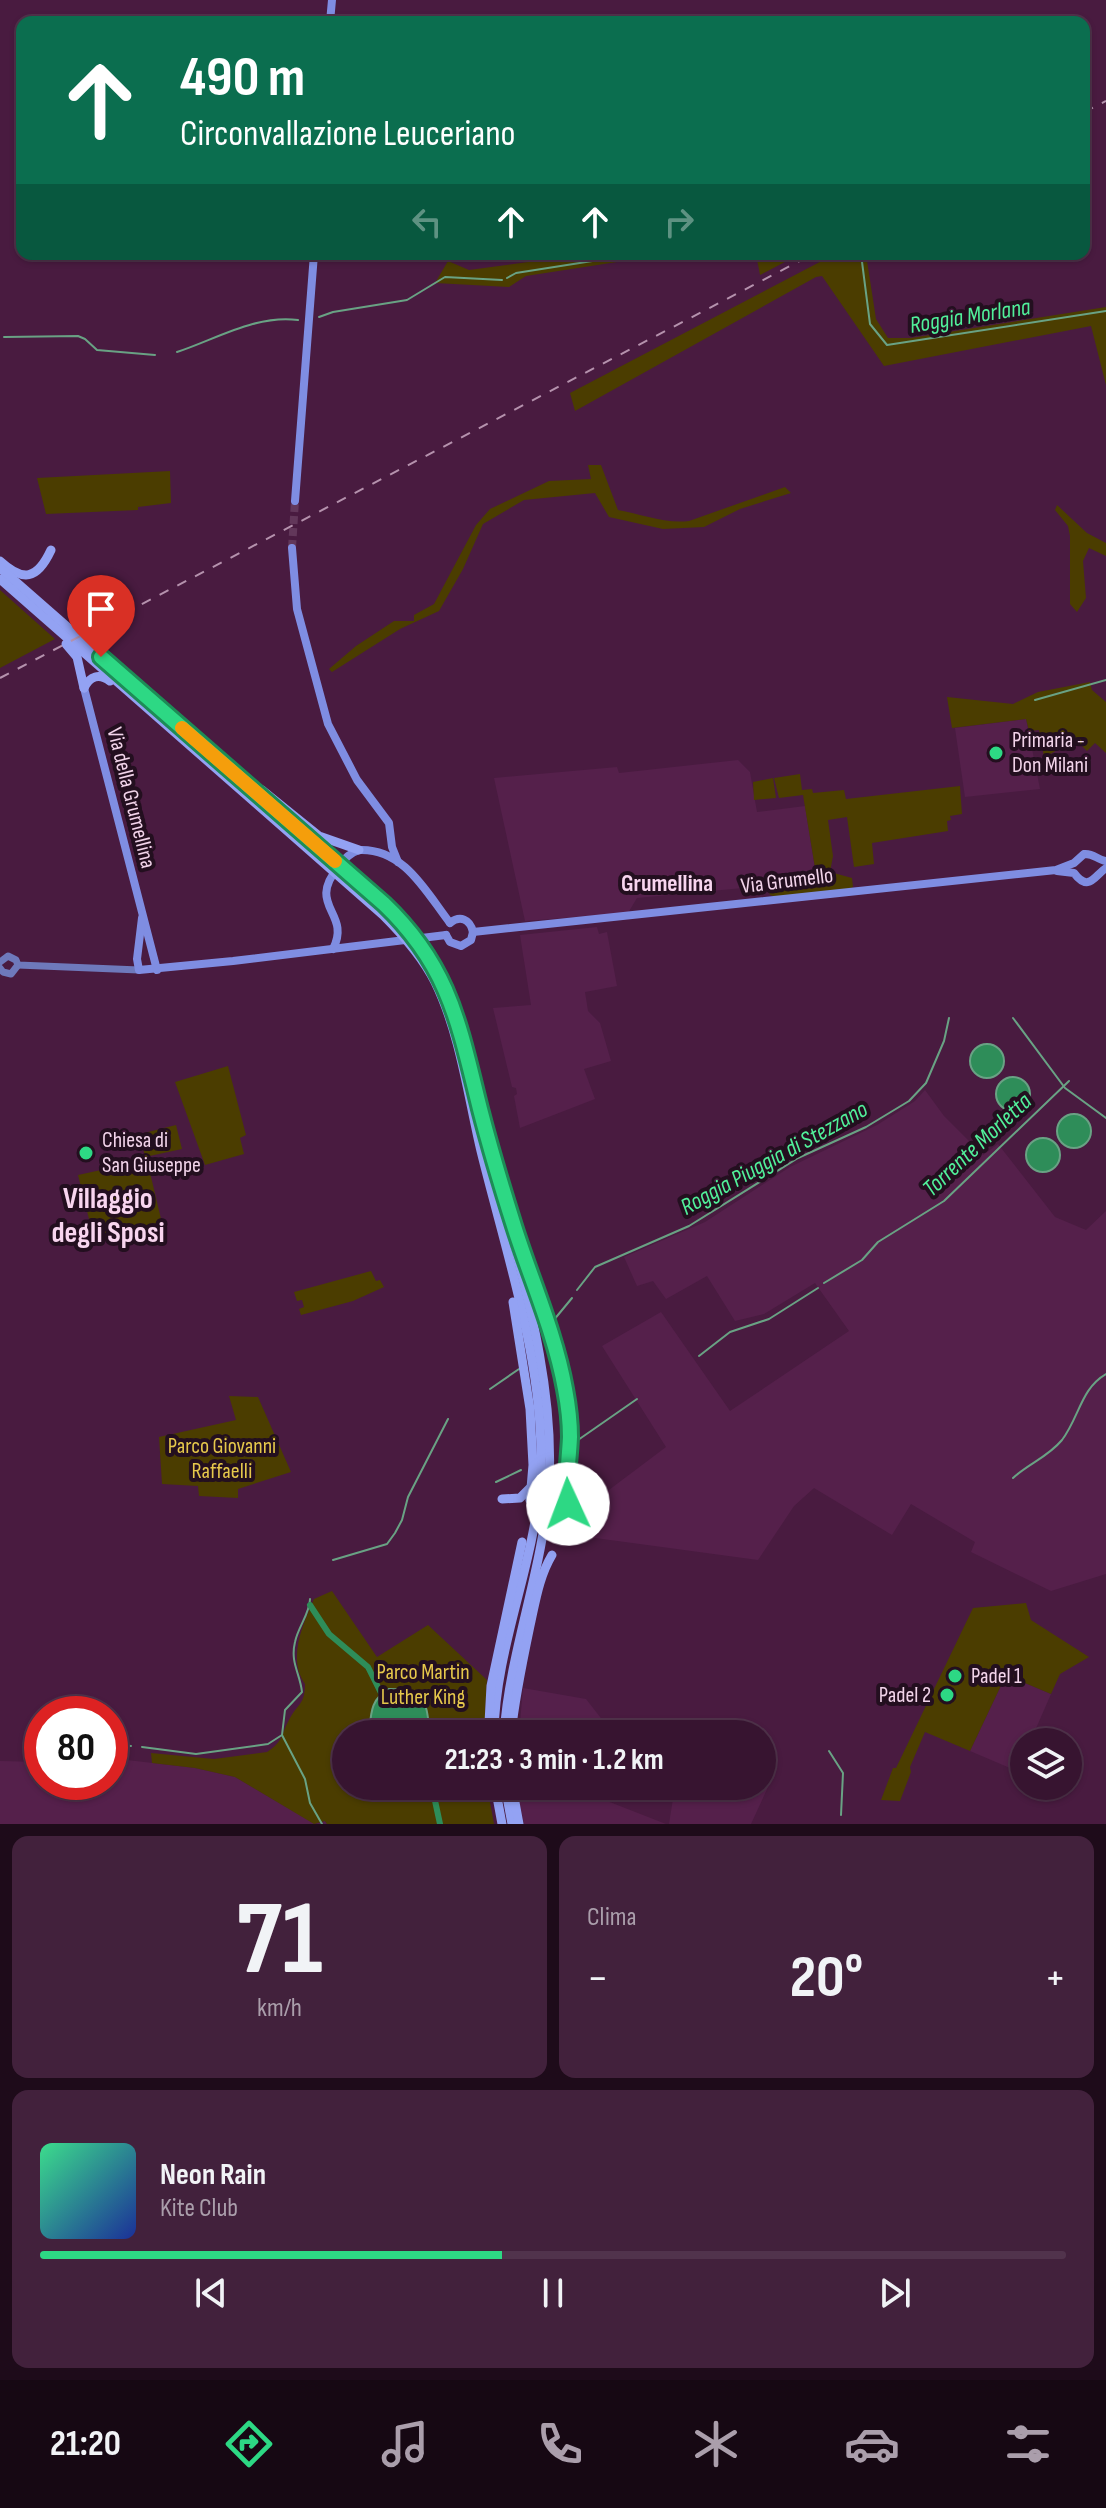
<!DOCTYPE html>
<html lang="it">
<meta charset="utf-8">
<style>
:root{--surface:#371430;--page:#42213c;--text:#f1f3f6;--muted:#aa9eab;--line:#51334c;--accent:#2dd884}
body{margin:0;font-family:"Sofia Sans Condensed",sans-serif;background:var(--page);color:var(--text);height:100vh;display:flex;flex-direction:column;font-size:30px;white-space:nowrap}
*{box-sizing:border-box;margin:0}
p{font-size:26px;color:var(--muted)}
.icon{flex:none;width:44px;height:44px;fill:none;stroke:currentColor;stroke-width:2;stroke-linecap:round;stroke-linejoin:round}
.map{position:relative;height:1824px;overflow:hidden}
.details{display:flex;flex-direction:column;gap:12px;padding:12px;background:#1e0b1a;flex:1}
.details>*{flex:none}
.top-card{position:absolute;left:16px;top:16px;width:1074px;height:244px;border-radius:16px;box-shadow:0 2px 6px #0004,0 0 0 2px var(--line);background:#0b6e4f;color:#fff;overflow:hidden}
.fabs{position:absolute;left:1010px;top:1728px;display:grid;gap:16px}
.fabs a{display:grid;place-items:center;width:72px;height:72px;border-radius:50%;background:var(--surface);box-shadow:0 2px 6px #0004,0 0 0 2px var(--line);font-size:40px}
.speed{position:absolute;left:24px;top:1696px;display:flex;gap:16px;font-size:40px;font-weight:700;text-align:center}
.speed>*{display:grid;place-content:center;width:104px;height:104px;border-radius:50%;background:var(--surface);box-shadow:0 2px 6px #0004,0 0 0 2px var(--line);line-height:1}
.speed .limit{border:12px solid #d22;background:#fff;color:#111}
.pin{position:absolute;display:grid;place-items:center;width:68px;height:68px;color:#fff;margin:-82px -34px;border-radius:50% 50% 50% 0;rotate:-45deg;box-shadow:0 0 8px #0007}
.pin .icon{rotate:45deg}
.me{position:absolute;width:88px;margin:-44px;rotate:358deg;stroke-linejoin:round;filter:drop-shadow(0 0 6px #0008)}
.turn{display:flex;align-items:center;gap:28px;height:168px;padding:0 32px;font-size:36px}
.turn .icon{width:104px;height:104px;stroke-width:2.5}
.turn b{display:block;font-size:56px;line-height:68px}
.lanes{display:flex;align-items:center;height:76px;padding:0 32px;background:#0003;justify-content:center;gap:40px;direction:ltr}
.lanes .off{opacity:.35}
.big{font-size:60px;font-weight:700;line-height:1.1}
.details .card{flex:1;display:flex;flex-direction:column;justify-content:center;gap:12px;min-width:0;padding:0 28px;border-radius:16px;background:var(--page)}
.details .dial{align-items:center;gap:0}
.dial b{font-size:104px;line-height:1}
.song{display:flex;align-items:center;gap:24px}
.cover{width:96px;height:96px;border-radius:12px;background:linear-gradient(135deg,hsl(150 70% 55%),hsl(230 70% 35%))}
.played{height:8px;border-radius:4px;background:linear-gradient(90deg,var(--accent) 45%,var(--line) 45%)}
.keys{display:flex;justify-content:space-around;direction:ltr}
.heat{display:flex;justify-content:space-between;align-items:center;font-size:44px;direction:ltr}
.details .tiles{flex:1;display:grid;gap:12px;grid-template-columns:1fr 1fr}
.card:last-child{grid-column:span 2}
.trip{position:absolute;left:332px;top:1720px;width:444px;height:80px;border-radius:40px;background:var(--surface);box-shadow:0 2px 6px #0004,0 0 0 2px var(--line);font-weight:700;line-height:80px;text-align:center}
.tabs{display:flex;height:128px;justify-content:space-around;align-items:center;background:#160813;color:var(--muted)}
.tabs .icon{width:56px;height:56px}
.tabs .on{color:var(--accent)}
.tabs b{font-size:36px;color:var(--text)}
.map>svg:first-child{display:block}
</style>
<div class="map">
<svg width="1106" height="1824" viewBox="0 0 1106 1824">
<rect width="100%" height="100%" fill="#491b40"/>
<g fill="#55204b">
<polygon points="1026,719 1040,789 965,797 955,728"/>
<polygon points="738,760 750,772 757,812 805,806 817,881 637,898 628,913 525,921 494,778 617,767 619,773"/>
<polygon points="597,927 599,934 607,932 617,986 585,992 588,1011 600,1023 611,1061 584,1069 595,1099 520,1128 514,1096 517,1094 516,1088 512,1087 493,1008 531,1005 520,935"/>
<polygon points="925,1090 944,1116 983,1155 998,1144 1055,1217 1086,1230 1106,1211 1106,1574 1051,1591 971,1552 975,1542 911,1504 892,1535 814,1488 794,1506 758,1560 588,1537 581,1520 585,1508 666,1447 602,1346 661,1312 730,1411 849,1331 815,1283 764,1314 735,1321 707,1276 666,1299 653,1281 637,1286 624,1257 705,1222 790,1167 877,1125 915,1101"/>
<polygon points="1006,1675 1051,1694 1030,1742 1024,1742 1024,1754 1017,1771 970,1751"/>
<polygon points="523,1688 586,1699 607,1726 610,1734 519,1734"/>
<polygon points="127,1760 195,1768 235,1777 315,1824 325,1821 327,1824 0,1824 0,1761 42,1762 42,1782 110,1782 110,1765"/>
<polygon points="762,1762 774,1774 751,1824 669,1824 675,1786 762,1786"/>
<polygon points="516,1786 606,1786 602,1799 666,1824 524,1824"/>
</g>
<g fill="#4b3d00">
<polygon points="587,254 713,254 669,254 526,276 509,287 435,283 448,261 469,270"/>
<polygon points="756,254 800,254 760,275"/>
<polygon points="835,254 866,254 876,319 888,338 911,338 1106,307 1106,385 1091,326 884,366 822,276 816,277 575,411 570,393"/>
<path d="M588,465H601L618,510C641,514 665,524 689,521L785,487L791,493L740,509L704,527L663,529L609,517L595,493L524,500L483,524L463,569L439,611L400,629L332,672L329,669L356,646L394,621H414V615L434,604L476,525L490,509L549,481L591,479Z"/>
<polygon points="170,471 171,503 138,507 138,510 46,514 37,478"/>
<polygon points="1057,505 1087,533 1106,543 1106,556 1089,548 1083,561 1086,598 1077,612 1070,604 1070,536 1068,526 1055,510"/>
<polygon points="0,590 55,639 0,668"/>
<path d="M1090,682L1092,690L1106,702V753L1095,743L1087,751L1077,741C1065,743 1056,752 1044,757L1039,730L1029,731L1026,719L952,728L947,697L1013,704L1038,692Z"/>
<polygon points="800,774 802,790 812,789 813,793 844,790 846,799 960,786 962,814 950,816 951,820 947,821 948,831 872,843 874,864 854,867 847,817 828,820 833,856 830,872 852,878 853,887 847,890 779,898 770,895 766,884 817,880 803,795 779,798 774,778"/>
<polygon points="773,778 776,798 754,800 753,782"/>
<polygon points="228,1066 246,1135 240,1138 244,1154 205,1165 175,1082"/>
<polygon points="176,1125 182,1149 145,1157 140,1134"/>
<polygon points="147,1160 162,1223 94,1239 78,1175"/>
<polygon points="371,1271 376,1281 380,1280 384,1287 353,1301 301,1315 299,1309 304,1307 302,1300 297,1301 294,1292"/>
<polygon points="229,1396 258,1397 291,1472 238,1489 238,1498 199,1496 198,1486 162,1484 159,1437 236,1420"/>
<path d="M332,1591L377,1657L428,1625L487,1680L484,1734H346V1786H487L494,1824H327L325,1821L314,1824L235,1777L195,1768L152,1763L151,1753L214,1759L267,1752C284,1741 281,1734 289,1720C297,1704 305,1705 305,1684C287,1659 303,1624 314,1599Z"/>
<polygon points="1026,1603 1031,1620 1089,1657 1060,1674 1051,1694 1006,1675 970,1751 925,1732 910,1767 911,1772 900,1801 881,1800 893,1768 896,1768 973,1608"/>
</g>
<g fill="#2e8d59" stroke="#69a284" stroke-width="2">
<circle cx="987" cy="1061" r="17"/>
<circle cx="1013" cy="1094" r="17"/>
<circle cx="1074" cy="1131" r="17"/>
<circle cx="1043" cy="1155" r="17"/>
<path d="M389,1689C427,1690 426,1701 430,1734H369C371,1715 370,1699 389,1689Z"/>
</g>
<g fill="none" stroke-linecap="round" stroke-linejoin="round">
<g stroke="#69a284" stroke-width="2">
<polyline points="861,254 870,324 887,345 1106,311"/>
<polyline points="507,278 516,273 637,254"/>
<polyline points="319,317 333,312 407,300 445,277 502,280"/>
<polyline points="4,337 78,336 85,339 97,350 155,355"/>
<path d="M177,352C214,340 257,314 298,320"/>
<polyline points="1035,700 1106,680"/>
<polyline points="1013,1018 1065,1088 1106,1118"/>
<polyline points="824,1283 862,1260 878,1242 944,1201 1069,1081"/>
<polyline points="577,1290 595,1267 689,1226 798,1158 866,1127 909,1101 926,1083 944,1041 949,1018"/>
<polyline points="553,1321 572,1298"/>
<polyline points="699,1356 730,1332 769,1319 818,1288"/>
<polyline points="490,1389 519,1369"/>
<polyline points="578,1440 637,1399"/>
<path d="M1013,1478C1028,1464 1048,1457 1062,1440C1079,1418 1081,1388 1106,1374"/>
<polyline points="496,1482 521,1470"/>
<polyline points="333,1560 387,1544 395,1533 402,1520 408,1497 448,1419"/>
<polyline points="282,1735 305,1779 310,1803 322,1824"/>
<polyline points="110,1744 131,1746"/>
<polyline points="31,1746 42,1742"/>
<path d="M142,1747L196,1754L268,1744L282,1735L285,1710L302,1692C300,1673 290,1663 295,1642C298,1627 310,1613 310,1599"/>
<polyline points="829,1751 843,1773 841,1815"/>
</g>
<g stroke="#2e8d59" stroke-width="6">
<polyline points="310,1605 329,1634 368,1667 381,1693"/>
<polyline points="428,1787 434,1796 440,1824"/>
</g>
<polyline stroke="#62375a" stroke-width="8" stroke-dasharray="8 4" stroke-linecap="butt" points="292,548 295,501"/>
<g stroke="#6e79bb" stroke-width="7">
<polyline points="0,962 8,956 16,960 18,965 139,970"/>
<polyline points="0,968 3,972 11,974 18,965"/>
</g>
<g stroke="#7f8de2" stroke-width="8">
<polyline points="330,22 332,0"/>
<polyline points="295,501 314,254"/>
<polyline points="292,548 297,609 328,724 357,780 389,823 392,847 398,862"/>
<polyline points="84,688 157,970"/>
<path d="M1057,871L1074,873C1089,893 1095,875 1106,868"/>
<polyline points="142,918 137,959 139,970 233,961 446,935"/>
<path d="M450,923C460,915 470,919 473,932"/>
<path d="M473,932L1056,870L1074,863L1084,854C1094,853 1097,860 1106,861"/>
<polyline points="446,935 450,942 461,946 471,940 473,932"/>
<path d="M333,949C352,912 305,907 339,866C345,858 350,853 359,850C404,848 426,892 450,923"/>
</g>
<g stroke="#93a2f3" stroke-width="9">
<path d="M0,561C23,582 37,580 51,550"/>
<path d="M0,568L384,904C410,928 430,954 445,986C470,1038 478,1100 492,1156C517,1263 555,1372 549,1483C544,1568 510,1649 504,1734"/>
<path d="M0,579L383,915C403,935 422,956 435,982C460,1033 468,1096 481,1151C507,1257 548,1375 540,1484C533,1568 495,1650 494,1734"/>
<polyline points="66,644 77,657 84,688"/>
<path d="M84,688C90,676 99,673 110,681"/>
<polyline points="254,786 262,790 319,836 359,850"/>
<polyline points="513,1224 539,1298 565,1387 570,1437 565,1481 568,1504"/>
<polyline points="513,1302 530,1409 533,1465 530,1500"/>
<polyline points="567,1485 576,1494 595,1490"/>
<polyline points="502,1499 520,1498 531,1487"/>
<polyline points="489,1723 491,1686 522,1542"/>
<path d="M511,1734C515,1696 523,1659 531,1621C536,1598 540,1575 552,1555"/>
<polyline points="495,1786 502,1824"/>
<polyline points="505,1786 512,1824"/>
<polyline points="512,1786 519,1824"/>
</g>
<g stroke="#b592ad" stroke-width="2" stroke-dasharray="10 10" stroke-linecap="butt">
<polyline points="1084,112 1106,101"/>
<polyline points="0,678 813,254"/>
</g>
</g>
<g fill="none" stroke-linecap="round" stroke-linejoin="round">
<defs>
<path id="route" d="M101,657L384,904C450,967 459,1025 480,1109C490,1148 502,1188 514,1226C531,1280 555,1333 565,1389C568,1405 570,1422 570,1437C569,1461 565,1481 568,1504"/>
</defs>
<use href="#route" stroke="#1d8c56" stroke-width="20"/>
<use href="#route" stroke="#2dd884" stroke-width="14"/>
<polyline stroke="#f59e0b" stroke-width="14" points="182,728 335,861"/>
</g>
<g fill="#2dd884" stroke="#230f1f" stroke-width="3">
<circle cx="996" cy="753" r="8"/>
<circle cx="86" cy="1153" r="8"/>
<circle cx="955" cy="1676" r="8"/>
<circle cx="947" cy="1695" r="8"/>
</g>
<g text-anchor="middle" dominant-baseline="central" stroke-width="8" stroke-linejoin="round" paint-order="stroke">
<g font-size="22" fill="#f2d4ea" stroke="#230f1f" text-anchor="start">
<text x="1012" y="740">Primaria -<tspan x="1012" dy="25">Don Milani</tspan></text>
<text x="102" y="1140">Chiesa di<tspan x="102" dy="25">San Giuseppe</tspan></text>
<text x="971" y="1676">Padel 1</text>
<text x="931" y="1695" text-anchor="end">Padel 2</text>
</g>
<g font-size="22" fill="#f2d4ea" stroke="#230f1f">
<text transform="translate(131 798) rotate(76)">Via della Grumellina</text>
<text transform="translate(787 881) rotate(-7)">Via Grumello</text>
</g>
<g font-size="22" fill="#e6c84b" stroke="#230f1f">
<text x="222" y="1446">Parco Giovanni<tspan x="222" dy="25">Raffaelli</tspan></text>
<text x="423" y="1672">Parco Martin<tspan x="423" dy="25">Luther King</tspan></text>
</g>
<g font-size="24" font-style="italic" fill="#51f09a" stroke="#230f1f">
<text transform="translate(970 316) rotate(-9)">Roggia Morlana</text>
<text transform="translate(977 1145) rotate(-43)">Torrente Morletta</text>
<text transform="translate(774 1158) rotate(-29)">Roggia Piuggia di Stezzano</text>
</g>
<g font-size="24" font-weight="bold" fill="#f8d5ef" stroke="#230f1f">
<text x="667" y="883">Grumellina</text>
</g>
<g font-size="30" font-weight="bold" fill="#f8d5ef" stroke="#230f1f">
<text x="108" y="1199">Villaggio<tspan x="108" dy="34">degli Sposi</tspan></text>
</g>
</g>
</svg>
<div class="fabs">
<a><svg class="icon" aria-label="layers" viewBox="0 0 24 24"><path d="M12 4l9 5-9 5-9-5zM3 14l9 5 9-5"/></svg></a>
</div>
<div class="speed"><div class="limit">80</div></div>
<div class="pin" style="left:101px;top:657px;background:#d93025"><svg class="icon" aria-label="arrive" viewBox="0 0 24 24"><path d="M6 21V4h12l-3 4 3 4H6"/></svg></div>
<svg class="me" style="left:568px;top:1504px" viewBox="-20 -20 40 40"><circle r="19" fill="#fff"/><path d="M0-13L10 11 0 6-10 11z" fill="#2dd884"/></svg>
<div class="trip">21:23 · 3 min · 1.2 km</div>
<div class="top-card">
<div class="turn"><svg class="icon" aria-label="ahead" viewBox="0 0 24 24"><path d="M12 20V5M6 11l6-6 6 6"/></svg><div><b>490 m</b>Circonvallazione Leuceriano</div></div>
<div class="lanes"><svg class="icon off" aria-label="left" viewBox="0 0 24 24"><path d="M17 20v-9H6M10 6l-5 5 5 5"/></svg><svg class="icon" aria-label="ahead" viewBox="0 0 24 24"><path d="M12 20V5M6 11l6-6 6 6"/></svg><svg class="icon" aria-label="ahead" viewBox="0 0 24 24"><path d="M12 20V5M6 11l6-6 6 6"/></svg><svg class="icon off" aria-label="right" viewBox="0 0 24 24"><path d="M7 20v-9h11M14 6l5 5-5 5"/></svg></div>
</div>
</div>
<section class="details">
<div class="tiles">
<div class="card dial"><b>71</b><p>km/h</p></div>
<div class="card"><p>Clima</p>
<div class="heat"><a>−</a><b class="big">20°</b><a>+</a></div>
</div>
<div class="card">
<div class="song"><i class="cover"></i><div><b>Neon Rain</b><p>Kite Club</p></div></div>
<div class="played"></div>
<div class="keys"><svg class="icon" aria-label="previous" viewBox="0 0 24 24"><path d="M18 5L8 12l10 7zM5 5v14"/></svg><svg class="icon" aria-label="pause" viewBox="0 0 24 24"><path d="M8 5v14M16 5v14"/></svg><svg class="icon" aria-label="next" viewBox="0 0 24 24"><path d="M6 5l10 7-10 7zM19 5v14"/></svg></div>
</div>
</div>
</section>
<nav class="tabs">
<b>21:20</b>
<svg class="icon on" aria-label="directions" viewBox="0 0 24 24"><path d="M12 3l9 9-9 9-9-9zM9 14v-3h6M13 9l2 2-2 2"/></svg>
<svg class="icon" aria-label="music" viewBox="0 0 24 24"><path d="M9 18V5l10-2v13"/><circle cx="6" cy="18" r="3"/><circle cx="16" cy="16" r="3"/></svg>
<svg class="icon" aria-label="phone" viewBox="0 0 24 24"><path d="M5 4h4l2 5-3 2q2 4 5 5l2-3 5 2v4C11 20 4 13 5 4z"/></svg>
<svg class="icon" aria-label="climate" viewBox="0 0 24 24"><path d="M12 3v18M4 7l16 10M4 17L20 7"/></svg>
<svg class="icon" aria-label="car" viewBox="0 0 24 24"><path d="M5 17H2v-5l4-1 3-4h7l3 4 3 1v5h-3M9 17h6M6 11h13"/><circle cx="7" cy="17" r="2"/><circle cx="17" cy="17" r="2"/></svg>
<svg class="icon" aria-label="filters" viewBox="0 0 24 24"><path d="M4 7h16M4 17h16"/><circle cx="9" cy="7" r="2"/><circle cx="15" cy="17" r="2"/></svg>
</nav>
